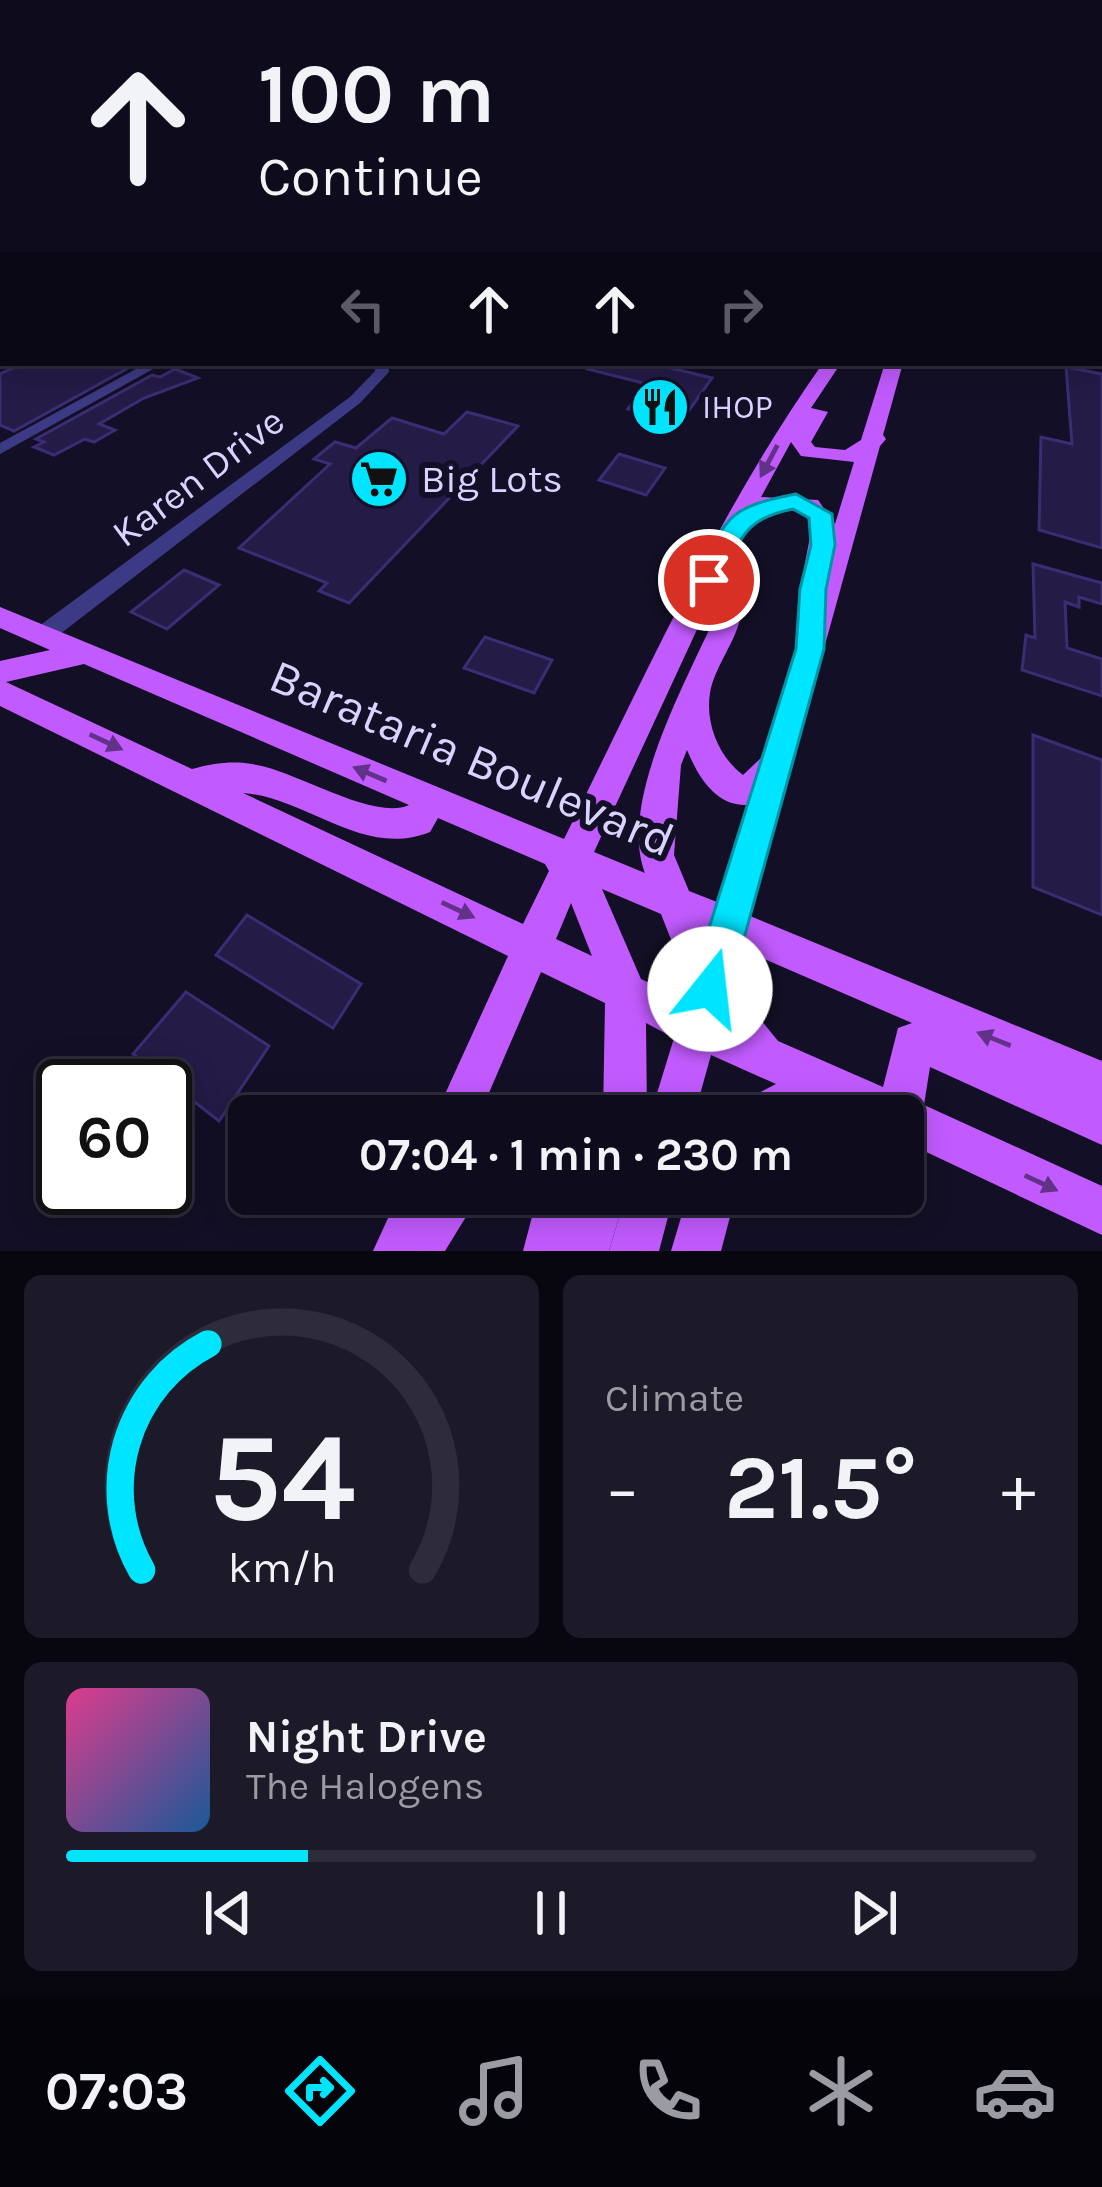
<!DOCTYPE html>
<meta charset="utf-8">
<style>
:root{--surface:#0e0b1c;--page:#1c1929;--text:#f1f3f6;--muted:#9b9ba3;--line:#2e2b3b;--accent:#00e5ff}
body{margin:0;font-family:Karla,sans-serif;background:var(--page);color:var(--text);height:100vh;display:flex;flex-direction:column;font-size:45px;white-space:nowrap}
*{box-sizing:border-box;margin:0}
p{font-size:39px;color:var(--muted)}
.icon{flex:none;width:66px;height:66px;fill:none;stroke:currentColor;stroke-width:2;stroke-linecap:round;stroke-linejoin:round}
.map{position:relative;height:1251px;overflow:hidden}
.side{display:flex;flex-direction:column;gap:24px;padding:24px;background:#08060f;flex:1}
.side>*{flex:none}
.guide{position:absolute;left:0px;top:0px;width:1104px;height:366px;box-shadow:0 6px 30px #0003,0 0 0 3px var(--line);background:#0e0b1c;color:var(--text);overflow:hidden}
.speed{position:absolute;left:36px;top:1059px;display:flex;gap:24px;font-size:60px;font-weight:700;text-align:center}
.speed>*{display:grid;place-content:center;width:156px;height:156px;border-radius:50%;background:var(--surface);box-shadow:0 6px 30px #0003,0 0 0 3px var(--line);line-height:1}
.speed .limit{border:6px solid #111;border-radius:18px;background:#fff;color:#111}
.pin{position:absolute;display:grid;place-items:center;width:102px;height:102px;color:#fff;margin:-51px;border:6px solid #fff;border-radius:50%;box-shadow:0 3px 12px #0007}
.me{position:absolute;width:132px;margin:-66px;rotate:16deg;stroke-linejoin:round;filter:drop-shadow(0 0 9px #0008)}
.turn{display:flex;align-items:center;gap:42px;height:252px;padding:0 60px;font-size:54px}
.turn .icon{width:156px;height:156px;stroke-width:2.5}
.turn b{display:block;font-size:84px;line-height:102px}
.lanes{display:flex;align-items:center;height:114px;padding:0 60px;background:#0003;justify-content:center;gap:60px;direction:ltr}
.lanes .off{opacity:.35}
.big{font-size:90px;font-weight:700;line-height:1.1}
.side .card{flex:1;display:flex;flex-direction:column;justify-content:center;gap:18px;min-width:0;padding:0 42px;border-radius:18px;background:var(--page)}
.side .dial{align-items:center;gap:0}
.dial svg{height:312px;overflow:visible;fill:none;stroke:var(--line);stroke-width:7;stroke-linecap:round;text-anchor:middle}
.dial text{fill:var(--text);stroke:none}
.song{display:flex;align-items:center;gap:36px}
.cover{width:144px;height:144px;border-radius:18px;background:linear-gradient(135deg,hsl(330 70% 55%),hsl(210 70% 35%))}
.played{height:12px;border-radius:6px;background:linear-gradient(90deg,var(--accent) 25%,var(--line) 25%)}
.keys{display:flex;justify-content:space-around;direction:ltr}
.heat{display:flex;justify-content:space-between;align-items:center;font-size:66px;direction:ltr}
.side .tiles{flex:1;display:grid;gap:24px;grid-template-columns:1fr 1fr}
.card:last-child{grid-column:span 2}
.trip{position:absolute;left:228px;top:1095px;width:696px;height:120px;border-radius:18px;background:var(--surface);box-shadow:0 6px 30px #0003,0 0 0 3px var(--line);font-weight:700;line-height:120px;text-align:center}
.tabs{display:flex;height:192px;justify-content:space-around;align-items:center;background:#06040b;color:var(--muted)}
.tabs .icon{width:84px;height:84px}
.tabs .active{color:var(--accent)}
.tabs b{font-size:54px;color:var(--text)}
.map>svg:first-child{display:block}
</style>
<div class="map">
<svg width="1102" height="1251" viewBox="0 0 1102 1251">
<rect width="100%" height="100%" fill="#130f26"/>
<g fill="#241b47" stroke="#3b2d73" stroke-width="3">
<polygon points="24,363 117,363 130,367 14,431 0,425 0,374"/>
<polygon points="588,363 650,363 712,378 680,423 628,409 647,384 587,369"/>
<polygon points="1066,367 1102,374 1102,548 1039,530 1041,437 1072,444"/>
<polygon points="175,369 198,378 144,398 99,424 115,430 94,442 85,439 54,455 34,447 44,442 36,439 152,375 160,377"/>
<polygon points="467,412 518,426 349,603 319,591 327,583 239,548 330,464 314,459 335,442 356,448 392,418 444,434"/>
<polygon points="619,454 665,468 646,495 599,480"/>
<polygon points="1033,564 1102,583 1102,604 1079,597 1079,607 1065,602 1067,648 1102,659 1102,696 1022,670 1026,635 1035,638"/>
<polygon points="184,570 219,585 167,629 131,612"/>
<polygon points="485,637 552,660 534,693 464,668"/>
<polygon points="1033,735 1102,760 1102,915 1033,887"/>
<polygon points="247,915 361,984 333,1028 216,955"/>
<polygon points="186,992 269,1046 219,1121 133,1054"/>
</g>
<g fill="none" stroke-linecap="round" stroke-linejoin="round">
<g fill="#3d3a85" fill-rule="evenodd">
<polygon points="3,217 3,223 0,224 0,218"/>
<polygon points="3,350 3,358 0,359 0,351"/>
<polygon points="147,363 164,363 0,454 0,443"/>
<polygon points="374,363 388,363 389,372 360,403 51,641 35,641 32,635 35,629 350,397 375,371"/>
</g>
<g fill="#c25bff" fill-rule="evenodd">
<path d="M823,363H841L811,408L828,412L811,442L815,447L845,450L861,440L885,363H903L883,435L886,439L880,446L750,916L1102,1061V1145L930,1067L924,1105L1102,1186V1235L903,1141V1116H739L745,1100L776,1084L711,1055L694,1116H650L674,1038L646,1023L647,1116H603L605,1003L541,972L479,1116H435L508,956L0,706V661L50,650L0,628V607L564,839C644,678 719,510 823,363ZM791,442L801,456L854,462L835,524L818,500L761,497ZM772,509L803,512L812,526L802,579L815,588L762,757L743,775C719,757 705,723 710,693C714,669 732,647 739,623C754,570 708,550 772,509ZM713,595L714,619C685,684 618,803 645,873L594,852ZM84,664L409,805C374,821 297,772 257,765C234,760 214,763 192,769L6,682ZM687,750C698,776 715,806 747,805L717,902L689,891L674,855L681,765ZM243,793C308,798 363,859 430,832L438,818L545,864L549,871L523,924ZM602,889L661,914L690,988L686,1000L641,979ZM571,903L592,956L556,939ZM741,949L912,1023L898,1028L883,1087L778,1041L731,983Z"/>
<polygon points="520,1094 549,1100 555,1116 498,1116 504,1100"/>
<polygon points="399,1194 480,1194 445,1251 373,1251"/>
<polygon points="538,1194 626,1194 609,1251 523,1251"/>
<polygon points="626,1194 674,1194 659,1251 609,1251"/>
<polygon points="688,1194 736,1194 721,1251 671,1251"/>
</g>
</g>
<defs><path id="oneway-solid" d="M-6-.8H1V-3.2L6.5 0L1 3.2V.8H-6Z" transform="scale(3)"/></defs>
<g fill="#623188">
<use href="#oneway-solid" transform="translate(769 461) rotate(118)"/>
<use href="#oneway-solid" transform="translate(106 742) rotate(25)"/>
<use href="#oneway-solid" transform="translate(370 774) rotate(-157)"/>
<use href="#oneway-solid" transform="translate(458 910) rotate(25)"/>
<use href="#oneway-solid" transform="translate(994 1039) rotate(-158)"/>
<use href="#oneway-solid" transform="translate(1041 1183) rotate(25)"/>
</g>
<linearGradient id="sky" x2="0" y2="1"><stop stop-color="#0a0815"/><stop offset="0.52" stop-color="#333752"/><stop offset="1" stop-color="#333752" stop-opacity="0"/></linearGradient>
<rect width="1102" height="364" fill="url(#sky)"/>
<path fill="#00e5ff" stroke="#0095a6" stroke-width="3" d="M796,494L832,514L835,545L826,589L824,649L730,989L724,1003L710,1009L696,1003L690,989L796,649L800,589L811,545L809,518L793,509C738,520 742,542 718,586H700L696,580C728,517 724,508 796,494Z"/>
<defs>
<symbol id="restaurant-disc" viewBox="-11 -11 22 22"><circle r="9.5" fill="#00e5ff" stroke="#130f26"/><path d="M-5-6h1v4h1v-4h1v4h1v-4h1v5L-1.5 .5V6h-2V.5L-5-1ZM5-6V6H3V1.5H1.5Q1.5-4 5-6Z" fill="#111"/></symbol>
<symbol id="supermarket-disc" viewBox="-11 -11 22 22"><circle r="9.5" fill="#00e5ff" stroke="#130f26"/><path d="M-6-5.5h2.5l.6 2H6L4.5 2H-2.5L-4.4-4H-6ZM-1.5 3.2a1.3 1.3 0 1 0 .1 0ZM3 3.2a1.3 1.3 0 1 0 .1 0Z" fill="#111"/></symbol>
</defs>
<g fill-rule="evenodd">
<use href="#restaurant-disc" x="627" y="374" width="66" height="66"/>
<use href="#supermarket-disc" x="346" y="446" width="66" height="66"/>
</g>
<g text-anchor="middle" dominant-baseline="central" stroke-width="12" stroke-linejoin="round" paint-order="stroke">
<g font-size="33" fill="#d9d4ff" stroke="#130f26" text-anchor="start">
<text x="702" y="407">IHOP</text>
</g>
<g font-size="39" fill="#d9d4ff" stroke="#130f26">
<text transform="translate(198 477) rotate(-37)">Karen Drive</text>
</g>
<g font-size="39" fill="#d9d4ff" stroke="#130f26" text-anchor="start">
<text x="421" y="479">Big Lots</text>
</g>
<g font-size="48" fill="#d9d4ff" stroke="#130f26">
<text transform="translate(472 758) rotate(23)">Barataria Boulevard</text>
</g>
</g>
</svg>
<div class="speed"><div class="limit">60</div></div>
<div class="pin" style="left:709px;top:580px;background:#d93025"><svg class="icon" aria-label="arrive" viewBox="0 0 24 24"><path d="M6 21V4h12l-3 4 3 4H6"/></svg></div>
<svg class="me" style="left:710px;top:989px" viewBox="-20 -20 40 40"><circle r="19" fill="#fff"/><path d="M0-13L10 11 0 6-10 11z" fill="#00e5ff"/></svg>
<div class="trip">07:04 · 1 min · 230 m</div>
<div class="guide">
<div class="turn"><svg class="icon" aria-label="ahead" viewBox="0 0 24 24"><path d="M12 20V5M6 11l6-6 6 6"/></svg><div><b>100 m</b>Continue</div></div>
<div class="lanes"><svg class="icon off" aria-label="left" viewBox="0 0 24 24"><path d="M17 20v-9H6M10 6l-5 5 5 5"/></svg><svg class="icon" aria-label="ahead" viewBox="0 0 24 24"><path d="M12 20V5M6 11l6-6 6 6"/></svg><svg class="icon" aria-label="ahead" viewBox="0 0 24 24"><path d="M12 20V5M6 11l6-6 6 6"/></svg><svg class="icon off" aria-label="right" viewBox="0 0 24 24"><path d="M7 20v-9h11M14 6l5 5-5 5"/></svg></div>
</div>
</div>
<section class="side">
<div class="tiles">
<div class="card dial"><svg viewBox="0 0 100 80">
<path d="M14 69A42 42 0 1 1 86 69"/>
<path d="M14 69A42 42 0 0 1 31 11" stroke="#00e5ff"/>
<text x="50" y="56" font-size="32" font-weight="700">54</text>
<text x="50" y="72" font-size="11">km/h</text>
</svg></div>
<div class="card"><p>Climate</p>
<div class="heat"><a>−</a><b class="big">21.5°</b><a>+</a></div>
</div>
<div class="card">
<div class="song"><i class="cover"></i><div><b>Night Drive</b><p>The Halogens</p></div></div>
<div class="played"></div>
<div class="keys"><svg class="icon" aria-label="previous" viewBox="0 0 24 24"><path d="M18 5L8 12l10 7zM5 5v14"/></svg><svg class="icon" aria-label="pause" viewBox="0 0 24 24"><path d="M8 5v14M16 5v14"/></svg><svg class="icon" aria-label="next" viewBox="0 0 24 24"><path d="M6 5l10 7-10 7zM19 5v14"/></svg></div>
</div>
</div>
</section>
<nav class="tabs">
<b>07:03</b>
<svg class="icon active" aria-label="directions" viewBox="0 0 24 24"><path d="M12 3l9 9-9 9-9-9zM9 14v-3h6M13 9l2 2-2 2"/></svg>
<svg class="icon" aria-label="music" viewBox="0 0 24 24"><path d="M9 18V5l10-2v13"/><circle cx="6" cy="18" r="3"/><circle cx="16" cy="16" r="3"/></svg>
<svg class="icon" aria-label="phone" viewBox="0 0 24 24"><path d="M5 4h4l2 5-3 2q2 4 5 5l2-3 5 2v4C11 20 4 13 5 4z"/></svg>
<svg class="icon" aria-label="climate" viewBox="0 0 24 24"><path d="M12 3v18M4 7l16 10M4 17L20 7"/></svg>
<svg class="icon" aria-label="car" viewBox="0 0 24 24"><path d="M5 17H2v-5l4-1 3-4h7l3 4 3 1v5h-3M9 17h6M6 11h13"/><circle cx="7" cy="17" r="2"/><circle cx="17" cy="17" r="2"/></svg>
</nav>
